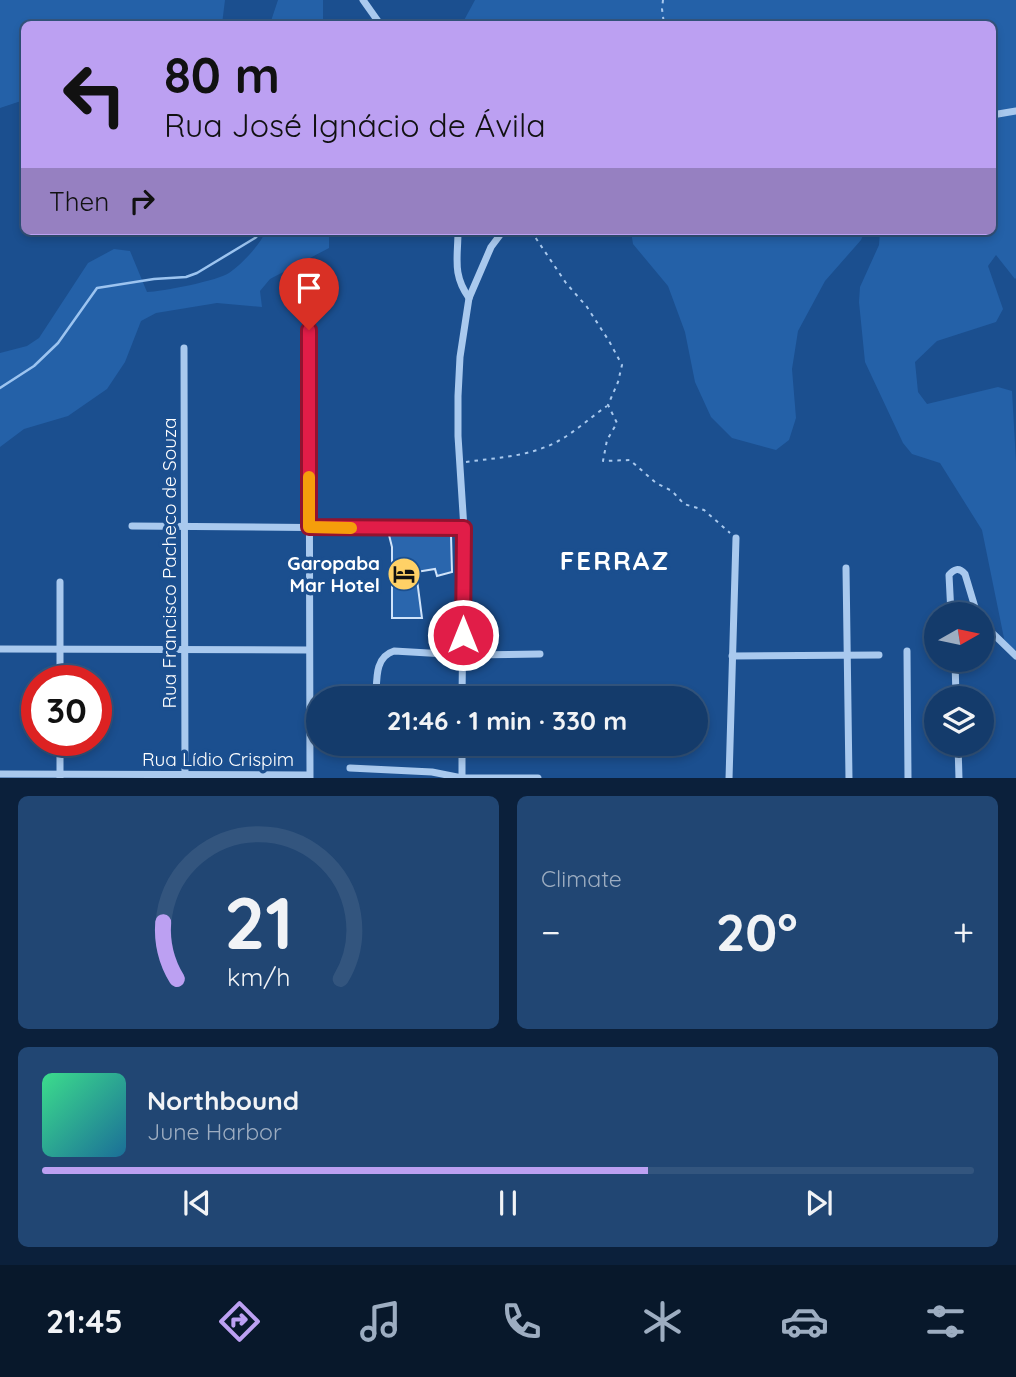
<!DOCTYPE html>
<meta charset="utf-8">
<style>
:root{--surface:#143b6b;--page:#214673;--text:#f1f3f6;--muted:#9dadc1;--line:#33557e;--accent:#bca0f2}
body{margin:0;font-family:Quicksand,sans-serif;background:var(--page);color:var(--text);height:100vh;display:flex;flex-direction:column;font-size:26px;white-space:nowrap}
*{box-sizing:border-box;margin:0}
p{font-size:23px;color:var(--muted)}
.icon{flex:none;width:38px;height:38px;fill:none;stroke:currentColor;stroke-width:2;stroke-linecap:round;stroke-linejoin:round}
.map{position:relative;height:778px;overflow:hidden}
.details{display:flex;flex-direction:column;gap:18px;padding:18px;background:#0b203b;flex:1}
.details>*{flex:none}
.hud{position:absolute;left:21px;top:21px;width:975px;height:214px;border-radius:10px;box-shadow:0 4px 10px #0003,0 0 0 2px var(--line);background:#bca0f2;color:#111;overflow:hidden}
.needle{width:46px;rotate:81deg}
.controls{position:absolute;left:924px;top:602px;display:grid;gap:14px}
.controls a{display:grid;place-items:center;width:70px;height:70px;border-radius:50%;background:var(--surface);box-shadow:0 4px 10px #0003,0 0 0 2px var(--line);font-size:35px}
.speed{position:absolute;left:21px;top:665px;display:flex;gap:14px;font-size:35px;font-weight:700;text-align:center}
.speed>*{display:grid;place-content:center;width:91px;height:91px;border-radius:50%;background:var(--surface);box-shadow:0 4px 10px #0003,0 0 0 2px var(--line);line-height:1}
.speed .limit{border:10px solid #d22;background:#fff;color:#111}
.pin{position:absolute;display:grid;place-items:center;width:60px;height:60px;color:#fff;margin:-72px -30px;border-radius:50% 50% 50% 0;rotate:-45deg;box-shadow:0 0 7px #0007}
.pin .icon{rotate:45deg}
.me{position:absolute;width:77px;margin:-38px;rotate:0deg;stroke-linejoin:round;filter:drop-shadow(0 0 5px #0008)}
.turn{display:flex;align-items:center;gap:24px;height:147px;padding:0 28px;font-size:32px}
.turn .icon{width:91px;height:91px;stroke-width:2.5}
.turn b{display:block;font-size:49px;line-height:60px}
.then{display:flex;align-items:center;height:66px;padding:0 28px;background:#0003;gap:14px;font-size:26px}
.big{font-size:52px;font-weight:700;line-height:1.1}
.details .card{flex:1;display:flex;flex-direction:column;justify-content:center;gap:10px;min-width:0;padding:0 24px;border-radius:10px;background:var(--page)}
.details .dial{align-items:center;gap:0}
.dial svg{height:182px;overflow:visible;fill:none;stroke:var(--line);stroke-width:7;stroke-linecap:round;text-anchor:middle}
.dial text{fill:var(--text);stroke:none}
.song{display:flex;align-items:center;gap:21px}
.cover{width:84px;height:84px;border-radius:10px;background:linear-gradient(135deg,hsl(150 70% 55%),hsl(200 70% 35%))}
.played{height:7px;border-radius:4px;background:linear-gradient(90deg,var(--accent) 65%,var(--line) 65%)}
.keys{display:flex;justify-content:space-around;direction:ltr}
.heat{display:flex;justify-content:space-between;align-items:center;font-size:38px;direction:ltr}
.details .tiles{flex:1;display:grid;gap:18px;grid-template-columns:1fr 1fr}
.card:last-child{grid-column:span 2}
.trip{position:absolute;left:306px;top:686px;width:402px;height:70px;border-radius:35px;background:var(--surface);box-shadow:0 4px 10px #0003,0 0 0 2px var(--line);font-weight:700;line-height:70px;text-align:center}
.tabs{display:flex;height:112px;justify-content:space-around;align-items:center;background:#08182b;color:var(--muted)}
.tabs .icon{width:49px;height:49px}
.tabs .current{color:var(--accent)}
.tabs b{font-size:32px;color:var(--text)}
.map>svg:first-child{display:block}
</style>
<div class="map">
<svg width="1016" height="779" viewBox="0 0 1016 779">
<rect width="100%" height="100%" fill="#1b4f8f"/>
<g fill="#2461a8">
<polygon points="0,0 225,0 222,24 24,24 24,100 0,108"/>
<polygon points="278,0 323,0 323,24 270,24"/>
<polygon points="475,0 1016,0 1016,278 1015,279 996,255 988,266 1003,309 996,322 937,341 915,362 918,392 927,404 998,387 1012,391 1016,462 1016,650 1006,648 982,530 940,463 912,454 903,443 865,362 859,302 860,287 879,245 880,231 992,231 992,24 462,24"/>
<path d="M266,231H329V248L270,279L260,291L262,307L217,303L156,313L141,321L125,362L107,389L68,416L24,429L0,447V353L27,346L39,338L88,263L114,249L130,251L147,292C161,292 220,280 229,273C243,263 259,246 266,231Z"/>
<polygon points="631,231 865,231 861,240 825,281 798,331 792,369 796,418 789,440 776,450 732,438 711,417 695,382 685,332 668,286 633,244"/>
</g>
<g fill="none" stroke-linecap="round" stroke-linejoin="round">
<polyline stroke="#9cc4f0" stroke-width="2.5" points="0,388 34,366 58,343 97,288 154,279 186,277 197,273 255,238 262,231"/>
</g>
<polygon fill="#2a66ad" stroke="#cfe3fa" stroke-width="2" points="389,535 451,535 452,572 437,576 435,569 416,572 422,618 392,618 392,547"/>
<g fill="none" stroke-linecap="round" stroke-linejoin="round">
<g stroke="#a9c9ee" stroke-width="2" stroke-dasharray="3.5 5" stroke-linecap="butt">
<polyline points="663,0 662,9 664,24"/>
<polyline points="531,231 566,283 587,307 609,341 622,365 618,382 608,405 617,423 607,440 603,461 630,460 656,483 672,491 684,504 704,510 730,533"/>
<path d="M466,462C494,458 522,457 548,446C570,437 588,419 607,406"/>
</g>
<g stroke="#a9c9ee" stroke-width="7">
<polyline points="363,0 380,24"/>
<polyline points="992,115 1016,111"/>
<path d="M458,231C458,258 452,274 469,298"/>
<polyline points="309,330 310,779"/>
<polyline points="184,348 185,779"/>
<polyline points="132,526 464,529"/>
<polyline points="846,568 849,779"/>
<polyline points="60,582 60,681"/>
<path d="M951,614L949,575C954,569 959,567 965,574L977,614"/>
<polyline points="982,623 1016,656"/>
<polyline points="0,649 309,650"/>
<polyline points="907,651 908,779"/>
<polyline points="732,656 879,655"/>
<polyline points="955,660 956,698"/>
<path d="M376,698C377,681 374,657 394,651L463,655L540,654"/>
<polyline points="462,698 464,529 458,436 458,396 460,357 469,298 491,247 503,231"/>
<polyline points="60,740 60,778"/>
<polyline points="958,744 959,779"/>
<polyline points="350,768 432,772 462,778 538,778"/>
<polyline points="0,774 309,775"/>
<polyline points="462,779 462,744"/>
<polyline points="729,779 736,538"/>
</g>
</g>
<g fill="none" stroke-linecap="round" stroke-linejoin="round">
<defs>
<polyline id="route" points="309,330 309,527 464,528 463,635"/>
</defs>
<use href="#route" stroke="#92132f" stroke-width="18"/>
<use href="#route" stroke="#e11d48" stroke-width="12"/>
<polyline stroke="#f59e0b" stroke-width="12" points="309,477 309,527 351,528"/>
</g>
<defs>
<symbol id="hotel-disc" viewBox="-11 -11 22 22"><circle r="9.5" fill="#ffd166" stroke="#1b4f8f"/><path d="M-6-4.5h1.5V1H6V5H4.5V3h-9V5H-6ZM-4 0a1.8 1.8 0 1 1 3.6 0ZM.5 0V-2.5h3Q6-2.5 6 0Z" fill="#111"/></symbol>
</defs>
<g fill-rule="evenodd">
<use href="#hotel-disc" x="385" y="555" width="38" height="38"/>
</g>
<g text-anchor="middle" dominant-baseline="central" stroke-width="7" stroke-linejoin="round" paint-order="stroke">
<g font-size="19" fill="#fff" stroke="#1b4f8f">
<text transform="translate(169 563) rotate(-90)">Rua Francisco Pacheco de Souza</text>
<text x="218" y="759">Rua Lídio Crispim</text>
</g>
<g font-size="19" font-weight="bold" fill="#fff" stroke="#1b4f8f" text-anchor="end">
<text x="380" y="563">Garopaba<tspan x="380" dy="22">Mar Hotel</tspan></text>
</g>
<g font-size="26" font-weight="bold" letter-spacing="2" fill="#fff" stroke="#1b4f8f">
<text x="615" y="560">FERRAZ</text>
</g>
</g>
</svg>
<div class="controls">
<a><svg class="needle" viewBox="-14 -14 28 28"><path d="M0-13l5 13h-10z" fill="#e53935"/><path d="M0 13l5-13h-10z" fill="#9dadc1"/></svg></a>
<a><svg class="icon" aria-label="layers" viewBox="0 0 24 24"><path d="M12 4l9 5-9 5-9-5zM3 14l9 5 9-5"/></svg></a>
</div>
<div class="speed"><div class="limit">30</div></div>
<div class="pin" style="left:309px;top:330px;background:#d93025"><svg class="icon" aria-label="arrive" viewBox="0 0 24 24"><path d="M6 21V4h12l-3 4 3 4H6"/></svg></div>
<svg class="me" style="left:463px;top:635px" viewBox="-20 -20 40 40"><circle r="17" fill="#e11d48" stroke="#fff" stroke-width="3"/><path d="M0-11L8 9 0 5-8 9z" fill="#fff"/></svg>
<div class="trip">21:46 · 1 min · 330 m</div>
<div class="hud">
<div class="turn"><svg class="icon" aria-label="left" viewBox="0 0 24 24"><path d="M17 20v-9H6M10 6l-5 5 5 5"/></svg><div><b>80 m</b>Rua José Ignácio de Ávila</div></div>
<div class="then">Then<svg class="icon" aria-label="right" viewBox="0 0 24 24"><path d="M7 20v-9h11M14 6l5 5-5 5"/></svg></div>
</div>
</div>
<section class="details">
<div class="tiles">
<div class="card dial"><svg viewBox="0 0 100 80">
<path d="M14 69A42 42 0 1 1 86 69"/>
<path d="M14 69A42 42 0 0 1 8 44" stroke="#bca0f2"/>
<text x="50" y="56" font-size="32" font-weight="700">21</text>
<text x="50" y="72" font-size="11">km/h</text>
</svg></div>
<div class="card"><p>Climate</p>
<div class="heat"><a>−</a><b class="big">20°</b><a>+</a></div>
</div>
<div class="card">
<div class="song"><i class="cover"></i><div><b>Northbound</b><p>June Harbor</p></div></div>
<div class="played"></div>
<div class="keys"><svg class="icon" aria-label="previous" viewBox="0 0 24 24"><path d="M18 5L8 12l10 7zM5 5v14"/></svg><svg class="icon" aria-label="pause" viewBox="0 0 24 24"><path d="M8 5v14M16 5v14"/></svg><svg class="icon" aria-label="next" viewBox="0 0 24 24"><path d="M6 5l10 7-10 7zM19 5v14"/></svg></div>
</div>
</div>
</section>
<nav class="tabs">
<b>21:45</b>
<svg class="icon current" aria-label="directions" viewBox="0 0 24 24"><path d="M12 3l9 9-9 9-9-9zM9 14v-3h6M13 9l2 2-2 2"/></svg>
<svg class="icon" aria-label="music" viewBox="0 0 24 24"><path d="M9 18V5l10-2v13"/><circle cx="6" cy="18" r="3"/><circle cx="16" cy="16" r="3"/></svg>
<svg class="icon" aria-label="phone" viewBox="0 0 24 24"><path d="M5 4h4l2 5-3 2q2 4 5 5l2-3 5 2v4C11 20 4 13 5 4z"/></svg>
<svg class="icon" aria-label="climate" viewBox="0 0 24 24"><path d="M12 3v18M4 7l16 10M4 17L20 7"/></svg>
<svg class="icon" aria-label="car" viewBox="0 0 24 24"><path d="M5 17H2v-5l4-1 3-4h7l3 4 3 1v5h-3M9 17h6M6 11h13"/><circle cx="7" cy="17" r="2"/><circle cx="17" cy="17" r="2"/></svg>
<svg class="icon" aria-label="filters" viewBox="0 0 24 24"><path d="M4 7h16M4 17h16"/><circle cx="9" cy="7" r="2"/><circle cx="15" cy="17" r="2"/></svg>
</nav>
